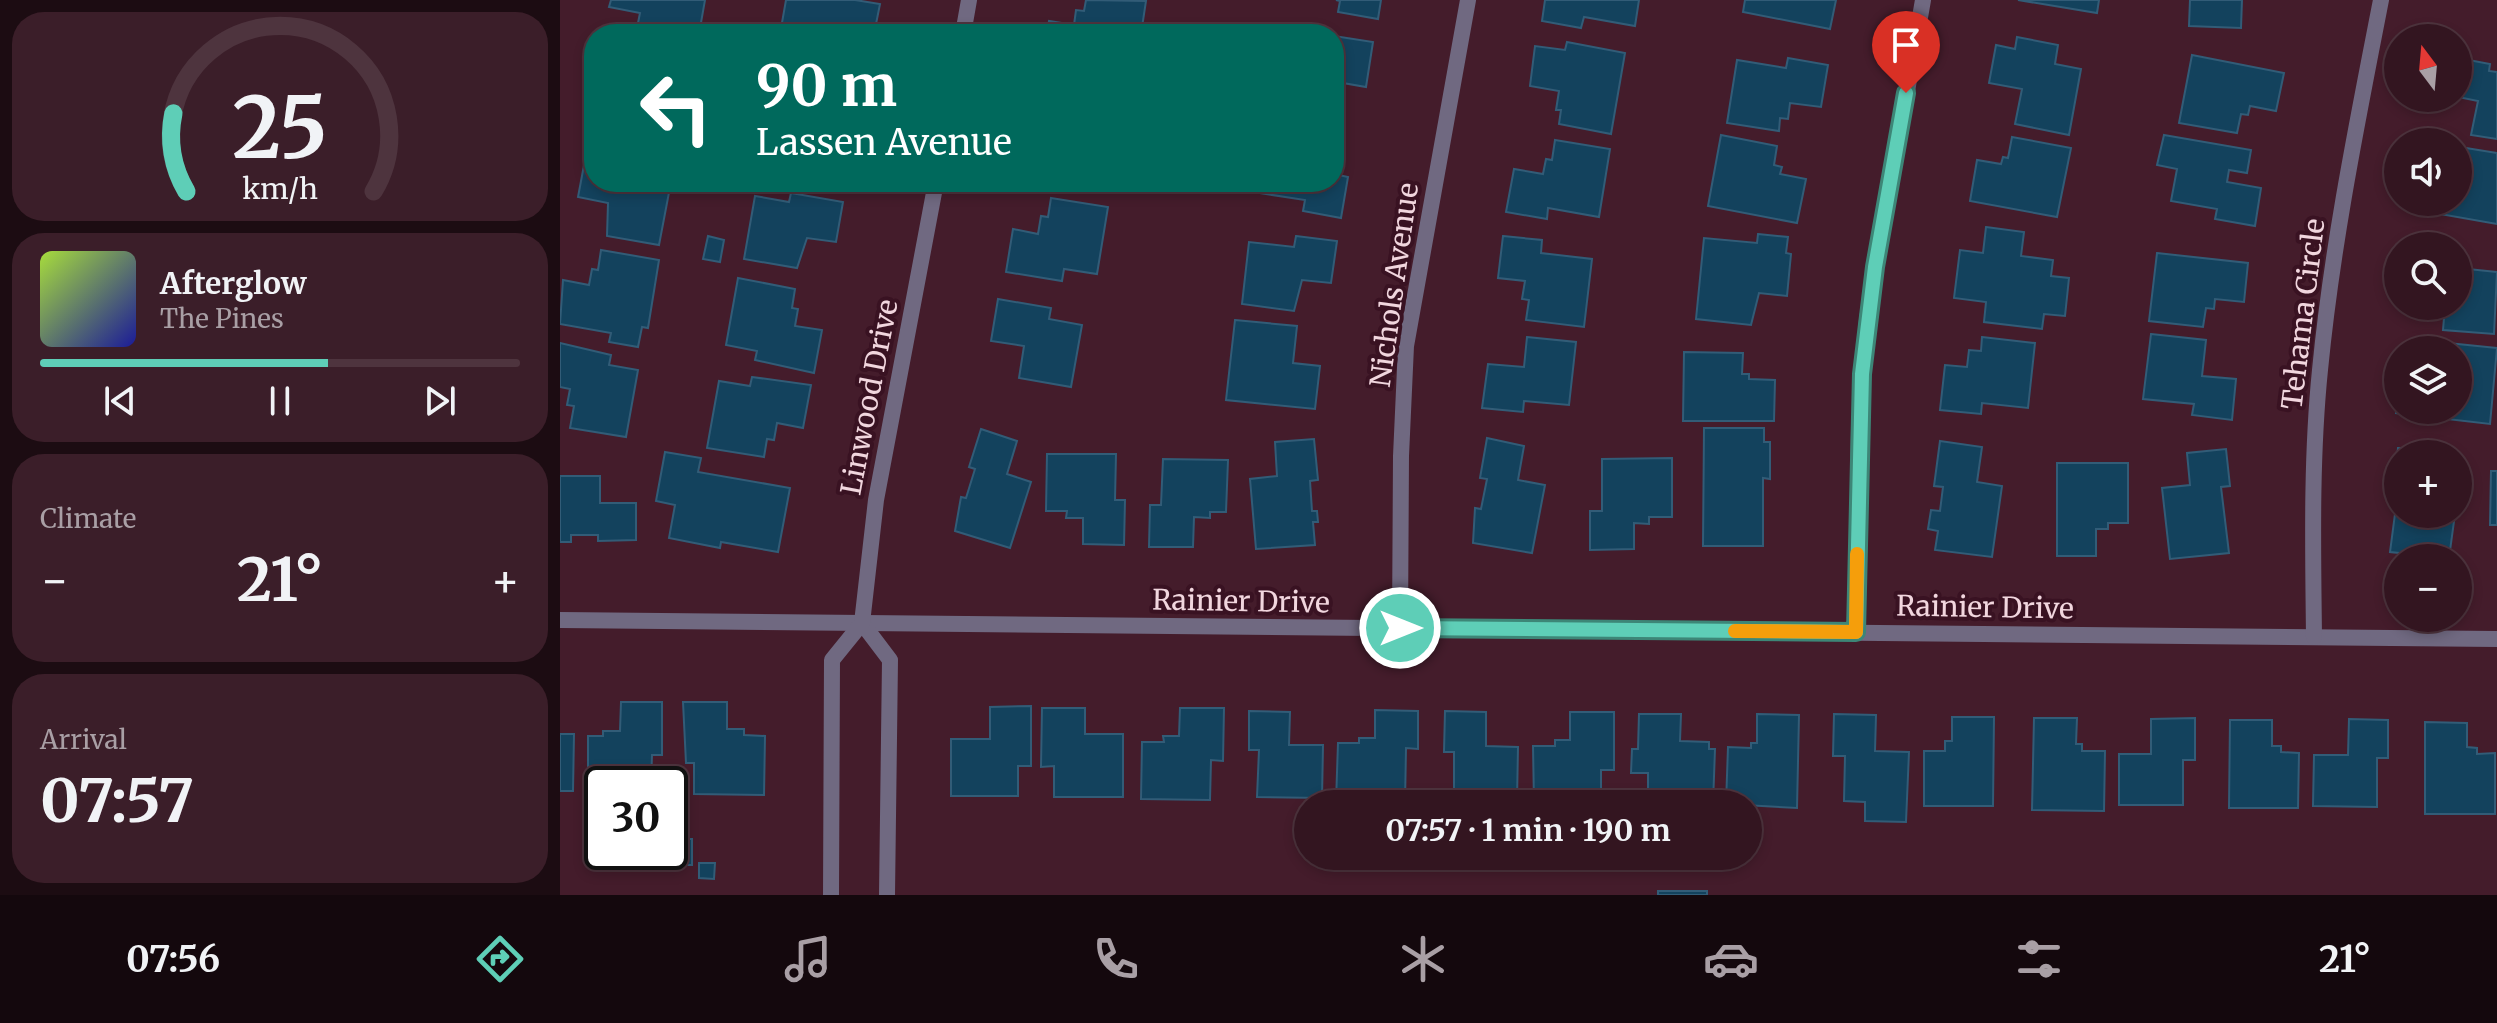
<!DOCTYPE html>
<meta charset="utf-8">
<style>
:root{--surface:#331520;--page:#3b1e29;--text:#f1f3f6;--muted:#a99fa5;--line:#4e343e;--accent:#5eceb7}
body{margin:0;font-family:Merriweather,serif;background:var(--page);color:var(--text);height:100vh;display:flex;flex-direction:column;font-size:30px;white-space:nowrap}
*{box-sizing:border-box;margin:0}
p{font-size:26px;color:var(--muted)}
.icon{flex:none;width:44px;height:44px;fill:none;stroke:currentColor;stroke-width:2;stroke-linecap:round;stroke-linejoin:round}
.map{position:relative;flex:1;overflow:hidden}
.side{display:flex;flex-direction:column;gap:12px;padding:12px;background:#1c0c12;width:560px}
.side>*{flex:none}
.banner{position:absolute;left:24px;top:24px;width:760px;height:168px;border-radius:32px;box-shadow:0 4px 12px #0003,0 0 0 2px var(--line);background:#00695c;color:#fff;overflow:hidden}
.needle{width:52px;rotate:344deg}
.controls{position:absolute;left:1824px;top:24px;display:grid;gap:16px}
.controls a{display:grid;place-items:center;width:88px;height:88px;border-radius:50%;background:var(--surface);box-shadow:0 4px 12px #0003,0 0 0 2px var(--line);font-size:40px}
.speed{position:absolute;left:24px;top:766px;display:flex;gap:16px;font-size:40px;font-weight:700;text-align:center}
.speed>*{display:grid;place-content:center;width:104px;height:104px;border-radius:50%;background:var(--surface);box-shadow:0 4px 12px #0003,0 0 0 2px var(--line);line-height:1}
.speed .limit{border:4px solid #111;border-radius:12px;background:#fff;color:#111}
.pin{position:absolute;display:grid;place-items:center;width:68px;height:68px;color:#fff;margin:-82px -34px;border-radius:50% 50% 50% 0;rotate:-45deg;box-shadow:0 0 8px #0007}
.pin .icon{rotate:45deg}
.me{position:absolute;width:88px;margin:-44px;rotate:90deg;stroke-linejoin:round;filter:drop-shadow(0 0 6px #0008)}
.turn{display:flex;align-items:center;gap:28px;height:168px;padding:0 40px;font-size:36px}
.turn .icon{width:104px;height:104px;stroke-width:2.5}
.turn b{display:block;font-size:56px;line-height:68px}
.big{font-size:60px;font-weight:700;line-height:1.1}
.side .widget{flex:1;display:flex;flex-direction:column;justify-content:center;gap:12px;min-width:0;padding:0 28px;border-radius:32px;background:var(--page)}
.side .dial{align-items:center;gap:0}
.dial svg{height:208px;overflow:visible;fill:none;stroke:var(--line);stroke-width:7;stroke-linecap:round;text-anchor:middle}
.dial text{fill:var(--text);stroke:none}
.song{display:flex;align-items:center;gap:24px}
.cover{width:96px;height:96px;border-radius:12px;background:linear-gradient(135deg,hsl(80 70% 55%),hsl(240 70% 35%))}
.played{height:8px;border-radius:4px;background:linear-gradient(90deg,var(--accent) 60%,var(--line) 60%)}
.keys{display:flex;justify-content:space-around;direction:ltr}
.heat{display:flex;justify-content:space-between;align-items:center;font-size:44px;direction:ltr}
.trip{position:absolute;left:734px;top:790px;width:468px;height:80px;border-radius:40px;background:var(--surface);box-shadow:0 4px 12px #0003,0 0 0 2px var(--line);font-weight:700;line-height:80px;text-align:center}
.tab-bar{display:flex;height:128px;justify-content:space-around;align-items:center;background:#14080d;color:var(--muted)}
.tab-bar .icon{width:56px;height:56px}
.tab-bar .selected{color:var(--accent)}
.tab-bar b{font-size:36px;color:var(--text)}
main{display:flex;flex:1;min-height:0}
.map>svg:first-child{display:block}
</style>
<main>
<section class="side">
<div class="widget dial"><svg viewBox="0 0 100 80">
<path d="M14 69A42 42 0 1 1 86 69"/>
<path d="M14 69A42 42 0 0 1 9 39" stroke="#5eceb7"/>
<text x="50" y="56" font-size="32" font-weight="700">25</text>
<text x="50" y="72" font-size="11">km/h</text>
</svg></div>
<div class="widget">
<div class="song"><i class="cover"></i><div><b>Afterglow</b><p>The Pines</p></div></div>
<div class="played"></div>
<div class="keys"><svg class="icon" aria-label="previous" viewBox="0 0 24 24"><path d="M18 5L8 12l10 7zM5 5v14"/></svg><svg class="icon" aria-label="pause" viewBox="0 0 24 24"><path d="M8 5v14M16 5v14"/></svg><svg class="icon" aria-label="next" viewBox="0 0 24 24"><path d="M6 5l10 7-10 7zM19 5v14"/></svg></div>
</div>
<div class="widget"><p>Climate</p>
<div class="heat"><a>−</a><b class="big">21°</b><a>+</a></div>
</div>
<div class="widget"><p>Arrival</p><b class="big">07:57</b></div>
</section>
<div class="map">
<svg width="1937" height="895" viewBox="0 0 1937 895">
<rect width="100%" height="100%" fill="#441c2b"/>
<g fill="#13425d" stroke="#325c77" stroke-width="2">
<polygon points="51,0 145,0 139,34 83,34 85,24 78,23 80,13 49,7"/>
<polygon points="226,0 295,0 320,4 314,34 220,34"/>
<polygon points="526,0 586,1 581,34 487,34 489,21 514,25 516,10 524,11"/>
<polygon points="776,0 821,0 818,19 778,12 780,1"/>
<polygon points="985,0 1079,0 1075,26 1024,17 1021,28 982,21"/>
<polygon points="1185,0 1276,0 1270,29 1183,12"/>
<polygon points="1458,0 1539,0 1537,13"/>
<polygon points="1630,0 1682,0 1681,28 1629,26"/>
<polygon points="774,36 813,42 806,87 777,82 775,97"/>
<polygon points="1457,37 1498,45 1495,64 1521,69 1509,135 1455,124 1462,89 1429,83 1436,45 1455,49"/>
<polygon points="1007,42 1065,53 1051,134 999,124 1001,110 996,110 999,91 970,86 975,46 1005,50"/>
<polygon points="1632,55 1724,73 1716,111 1690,106 1688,115 1681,114 1677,133 1619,123"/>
<polygon points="1228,58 1268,65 1261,107 1230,103 1228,119 1220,118 1219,131 1167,123 1177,60 1226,68"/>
<polygon points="1898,58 1930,64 1929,71 1937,72 1937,139 1911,135 1918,101 1898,97"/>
<polygon points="1161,135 1217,146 1214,165 1222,167 1220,174 1246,179 1237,223 1148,206"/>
<polygon points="1604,135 1691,150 1687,173 1669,170 1667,182 1701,188 1695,226 1655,219 1657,209 1611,201 1617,169 1597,165"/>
<polygon points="1452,137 1511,148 1497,217 1410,201 1417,160 1441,164 1443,157 1448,158"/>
<polygon points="995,140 1050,149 1039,217 988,208 987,219 946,212 954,169 983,174 986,159 992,160"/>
<polygon points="28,144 34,145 34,182 111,182 99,245 47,236 48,203 18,197"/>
<polygon points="1906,148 1937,153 1937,224 1863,211 1865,202 1898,202 1898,167 1903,167"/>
<polygon points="774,174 788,177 781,218 743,211 745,200 693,192 695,182 774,182"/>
<polygon points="231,193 283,202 276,242 247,238 237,268 184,259 195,196 229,202"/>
<polygon points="491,198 548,207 537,274 504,269 502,281 446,272 453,229 478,234 481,216 488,217"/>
<polygon points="1426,227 1464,232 1461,256 1493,260 1491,276 1509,278 1505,316 1484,314 1482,329 1424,322 1426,302 1394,298 1400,250 1423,253"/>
<polygon points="1198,234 1228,237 1226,253 1231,254 1227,296 1199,293 1191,325 1136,319 1144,238 1197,243"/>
<polygon points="148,236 164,240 160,262 143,259"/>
<polygon points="736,236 777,241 771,283 742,280 734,311 682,304 689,242 734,247"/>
<polygon points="943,236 982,240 981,253 1032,259 1024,327 966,320 969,300 962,299 965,281 938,278"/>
<polygon points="41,250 99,260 88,328 82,327 78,347 49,342 51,333 0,324 3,280 29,285 32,269 38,270"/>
<polygon points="1597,253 1688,263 1684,302 1655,299 1654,309 1646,308 1643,327 1589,321"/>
<polygon points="1898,268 1937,272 1934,334 1883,330 1885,306 1898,306"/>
<polygon points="178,278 235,289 232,308 238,309 235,326 262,330 254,373 195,360 197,351 166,345"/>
<polygon points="438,299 491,308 489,319 522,325 511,387 459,378 464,346 431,341"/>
<polygon points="675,320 737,326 733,363 760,366 755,409 666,400"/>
<polygon points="1591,334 1646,340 1642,376 1676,379 1672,420 1632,415 1634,404 1583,399"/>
<polygon points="967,337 1016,342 1009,405 964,401 963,412 922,408 928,364 964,367"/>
<polygon points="1422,337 1475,343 1468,408 1422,403 1421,414 1380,410 1385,365 1407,367 1409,350 1421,351"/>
<polygon points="1878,342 1937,348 1930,424 1836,413 1838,397 1838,410 1898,410 1898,350 1877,350"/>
<polygon points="0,343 51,355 49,365 78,370 66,437 10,428 14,406 7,405 10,389 0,387"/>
<polygon points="1124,352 1183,353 1182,374 1189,374 1189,379 1215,380 1214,421 1123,421"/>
<polygon points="192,377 251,385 243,428 217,423 214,440 207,439 204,457 147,448 159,381 190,386"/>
<polygon points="1144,428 1204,428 1204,442 1210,442 1210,479 1203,478 1203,546 1143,546"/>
<polygon points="421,429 457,441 447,474 471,482 450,548 395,531 401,497 406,498 415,469 409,467"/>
<polygon points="927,438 964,446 958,480 985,485 972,553 913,543 915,508 921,509 927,479 920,478"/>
<polygon points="754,439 758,480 750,481 752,511 757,511 758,522 753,522 755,545 696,549 690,479 717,476 715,442"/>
<polygon points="1380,441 1422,447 1417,482 1442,486 1432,557 1375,550 1378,531 1368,529 1371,510 1380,511 1383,487 1374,486"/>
<polygon points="1838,448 1877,452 1838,454 1838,490 1833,489"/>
<polygon points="1666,449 1670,486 1661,487 1669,553 1610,559 1602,488 1630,485 1627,453"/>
<polygon points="105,452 141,458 138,472 230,488 218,552 161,542 160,548 109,538 115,505 96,501"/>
<polygon points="487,454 556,454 555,500 565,500 564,545 523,544 523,518 506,518 507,511 486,511"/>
<polygon points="1112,458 1112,517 1089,517 1089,524 1074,523 1074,549 1030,550 1030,511 1042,511 1042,459"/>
<polygon points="603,459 668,460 666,512 650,512 650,518 634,517 633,547 589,547 590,505 601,505"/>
<polygon points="1497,463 1568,463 1568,523 1548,523 1548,529 1536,529 1536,556 1497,556"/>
<polygon points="1931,471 1937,471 1937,525 1930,525"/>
<polygon points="0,476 40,476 40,503 76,503 76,540 38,541 38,535 11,535 11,542 0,542"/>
<polygon points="1838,491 1838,514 1895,514 1889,558 1830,552"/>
<polygon points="61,702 102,702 102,755 92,755 91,784 42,784 42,790 28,790 28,736 43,736 43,731 60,731"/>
<polygon points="123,702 167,702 167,729 184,729 184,735 205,736 204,795 134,794 134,763 126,763"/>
<polygon points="471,706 471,766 458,766 458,796 391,796 391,739 430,739 430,707"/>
<polygon points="482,708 525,708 525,734 563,734 563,797 494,797 494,766 481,767"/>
<polygon points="620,708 664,708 663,761 651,760 650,800 581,799 582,742 604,742 603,736 619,736"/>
<polygon points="815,710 858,711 858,749 846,748 845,803 776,802 778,743 799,743 799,738 815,738"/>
<polygon points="689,711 730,712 729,745 763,745 762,798 697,797 699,750 689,750"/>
<polygon points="885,711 926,712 926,746 958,747 957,800 894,799 894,752 884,752"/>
<polygon points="1010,712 1054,712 1054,770 1041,770 1041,802 974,803 973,746 995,746 995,740 1010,740"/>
<polygon points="1079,714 1121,714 1120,741 1149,742 1149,749 1155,749 1153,804 1129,804 1129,799 1088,799 1088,773 1071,773 1072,749 1078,749"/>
<polygon points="1197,714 1239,715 1237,808 1166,804 1168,747 1191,748 1191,743 1197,743"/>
<polygon points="1274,714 1316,715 1315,751 1349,752 1346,822 1305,821 1305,802 1284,801 1285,756 1273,756"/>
<polygon points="1392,717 1434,717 1433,806 1364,806 1364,751 1385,751 1385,741 1392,741"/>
<polygon points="1474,718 1517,718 1516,744 1522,744 1522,751 1545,751 1544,811 1472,810"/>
<polygon points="1635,718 1635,760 1623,760 1623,805 1559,805 1559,754 1591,754 1591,719"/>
<polygon points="1789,719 1828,720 1828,758 1817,758 1817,807 1753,806 1754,755 1788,755"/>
<polygon points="1670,720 1712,720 1712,746 1721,746 1721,752 1739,753 1738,808 1669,808"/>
<polygon points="1865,722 1907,723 1907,747 1917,748 1917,754 1935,753 1935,814 1865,814"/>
<polygon points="0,734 14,734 13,791 0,791"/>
<polygon points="23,811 39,812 39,829 23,829"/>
<rect x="113" y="839" width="19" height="26"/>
<polygon points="139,863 155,863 154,879 139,878"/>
<rect x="1098" y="891" width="49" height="4"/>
</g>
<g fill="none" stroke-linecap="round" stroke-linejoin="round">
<g stroke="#706981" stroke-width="16">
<polyline points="0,620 1937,639"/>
<polyline points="840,628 841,456 846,346 908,0"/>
<polyline points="1296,632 1299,428 1307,319 1363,0"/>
<path d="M1754,637C1753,548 1751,459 1760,370C1772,246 1797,123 1821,0"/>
</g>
<g stroke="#706981" stroke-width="16">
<polyline points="403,34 409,0"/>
<polyline points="302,623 330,660 327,895"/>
<polyline points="271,895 272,660 302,623 316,500 376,182"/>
</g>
</g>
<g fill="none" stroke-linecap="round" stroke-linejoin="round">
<defs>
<polyline id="route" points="840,628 1296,632 1302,374 1315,267 1346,93"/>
</defs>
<use href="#route" stroke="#3d8677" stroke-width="20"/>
<use href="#route" stroke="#5eceb7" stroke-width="14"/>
<polyline stroke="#f59e0b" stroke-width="14" points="1175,631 1296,632 1297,554"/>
</g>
<g text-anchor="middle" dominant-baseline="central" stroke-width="8" stroke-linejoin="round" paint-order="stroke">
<g font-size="28" fill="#f1d6de" stroke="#391222">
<text transform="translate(834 285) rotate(-82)">Nichols Avenue</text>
<text transform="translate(1743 314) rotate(-83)">Tehama Circle</text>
<text transform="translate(309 397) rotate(-79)">Linwood Drive</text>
<text transform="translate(681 601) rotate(1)">Rainier Drive</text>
<text transform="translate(1425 607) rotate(1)">Rainier Drive</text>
</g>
</g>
</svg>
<div class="controls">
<a><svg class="needle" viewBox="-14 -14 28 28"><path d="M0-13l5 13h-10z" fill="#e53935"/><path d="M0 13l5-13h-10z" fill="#a99fa5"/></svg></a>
<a><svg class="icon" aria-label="sound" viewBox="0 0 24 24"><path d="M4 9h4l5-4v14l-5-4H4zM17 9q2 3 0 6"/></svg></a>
<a><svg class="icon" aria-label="search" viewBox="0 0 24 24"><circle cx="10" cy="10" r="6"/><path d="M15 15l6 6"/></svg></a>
<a><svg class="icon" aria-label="layers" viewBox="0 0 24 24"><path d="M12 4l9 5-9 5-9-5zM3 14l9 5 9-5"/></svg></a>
<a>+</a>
<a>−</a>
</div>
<div class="speed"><div class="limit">30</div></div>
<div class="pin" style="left:1346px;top:93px;background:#d93025"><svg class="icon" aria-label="arrive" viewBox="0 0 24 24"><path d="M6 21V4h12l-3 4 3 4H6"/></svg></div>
<svg class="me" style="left:840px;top:628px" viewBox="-20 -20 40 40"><circle r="17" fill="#5eceb7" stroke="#fff" stroke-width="3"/><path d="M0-11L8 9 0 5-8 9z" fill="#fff"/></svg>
<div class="trip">07:57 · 1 min · 190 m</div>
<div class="banner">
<div class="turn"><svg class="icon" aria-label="left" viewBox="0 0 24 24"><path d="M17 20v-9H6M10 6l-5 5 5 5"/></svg><div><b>90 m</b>Lassen Avenue</div></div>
</div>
</div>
</main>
<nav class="tab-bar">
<b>07:56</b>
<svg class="icon selected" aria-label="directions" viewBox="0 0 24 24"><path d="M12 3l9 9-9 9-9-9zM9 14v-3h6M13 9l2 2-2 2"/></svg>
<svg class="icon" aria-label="music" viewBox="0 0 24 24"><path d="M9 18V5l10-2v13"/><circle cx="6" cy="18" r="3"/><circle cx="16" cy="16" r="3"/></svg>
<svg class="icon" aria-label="phone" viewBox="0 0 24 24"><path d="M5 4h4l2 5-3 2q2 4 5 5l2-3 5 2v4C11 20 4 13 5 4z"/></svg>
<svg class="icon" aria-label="climate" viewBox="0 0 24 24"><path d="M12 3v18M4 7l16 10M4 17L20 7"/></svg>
<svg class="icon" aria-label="car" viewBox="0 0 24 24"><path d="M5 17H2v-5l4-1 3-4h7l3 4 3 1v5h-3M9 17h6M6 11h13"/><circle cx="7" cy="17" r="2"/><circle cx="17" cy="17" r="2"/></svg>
<svg class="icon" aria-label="filters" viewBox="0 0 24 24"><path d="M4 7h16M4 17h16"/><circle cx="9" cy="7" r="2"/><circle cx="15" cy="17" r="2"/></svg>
<b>21°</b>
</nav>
